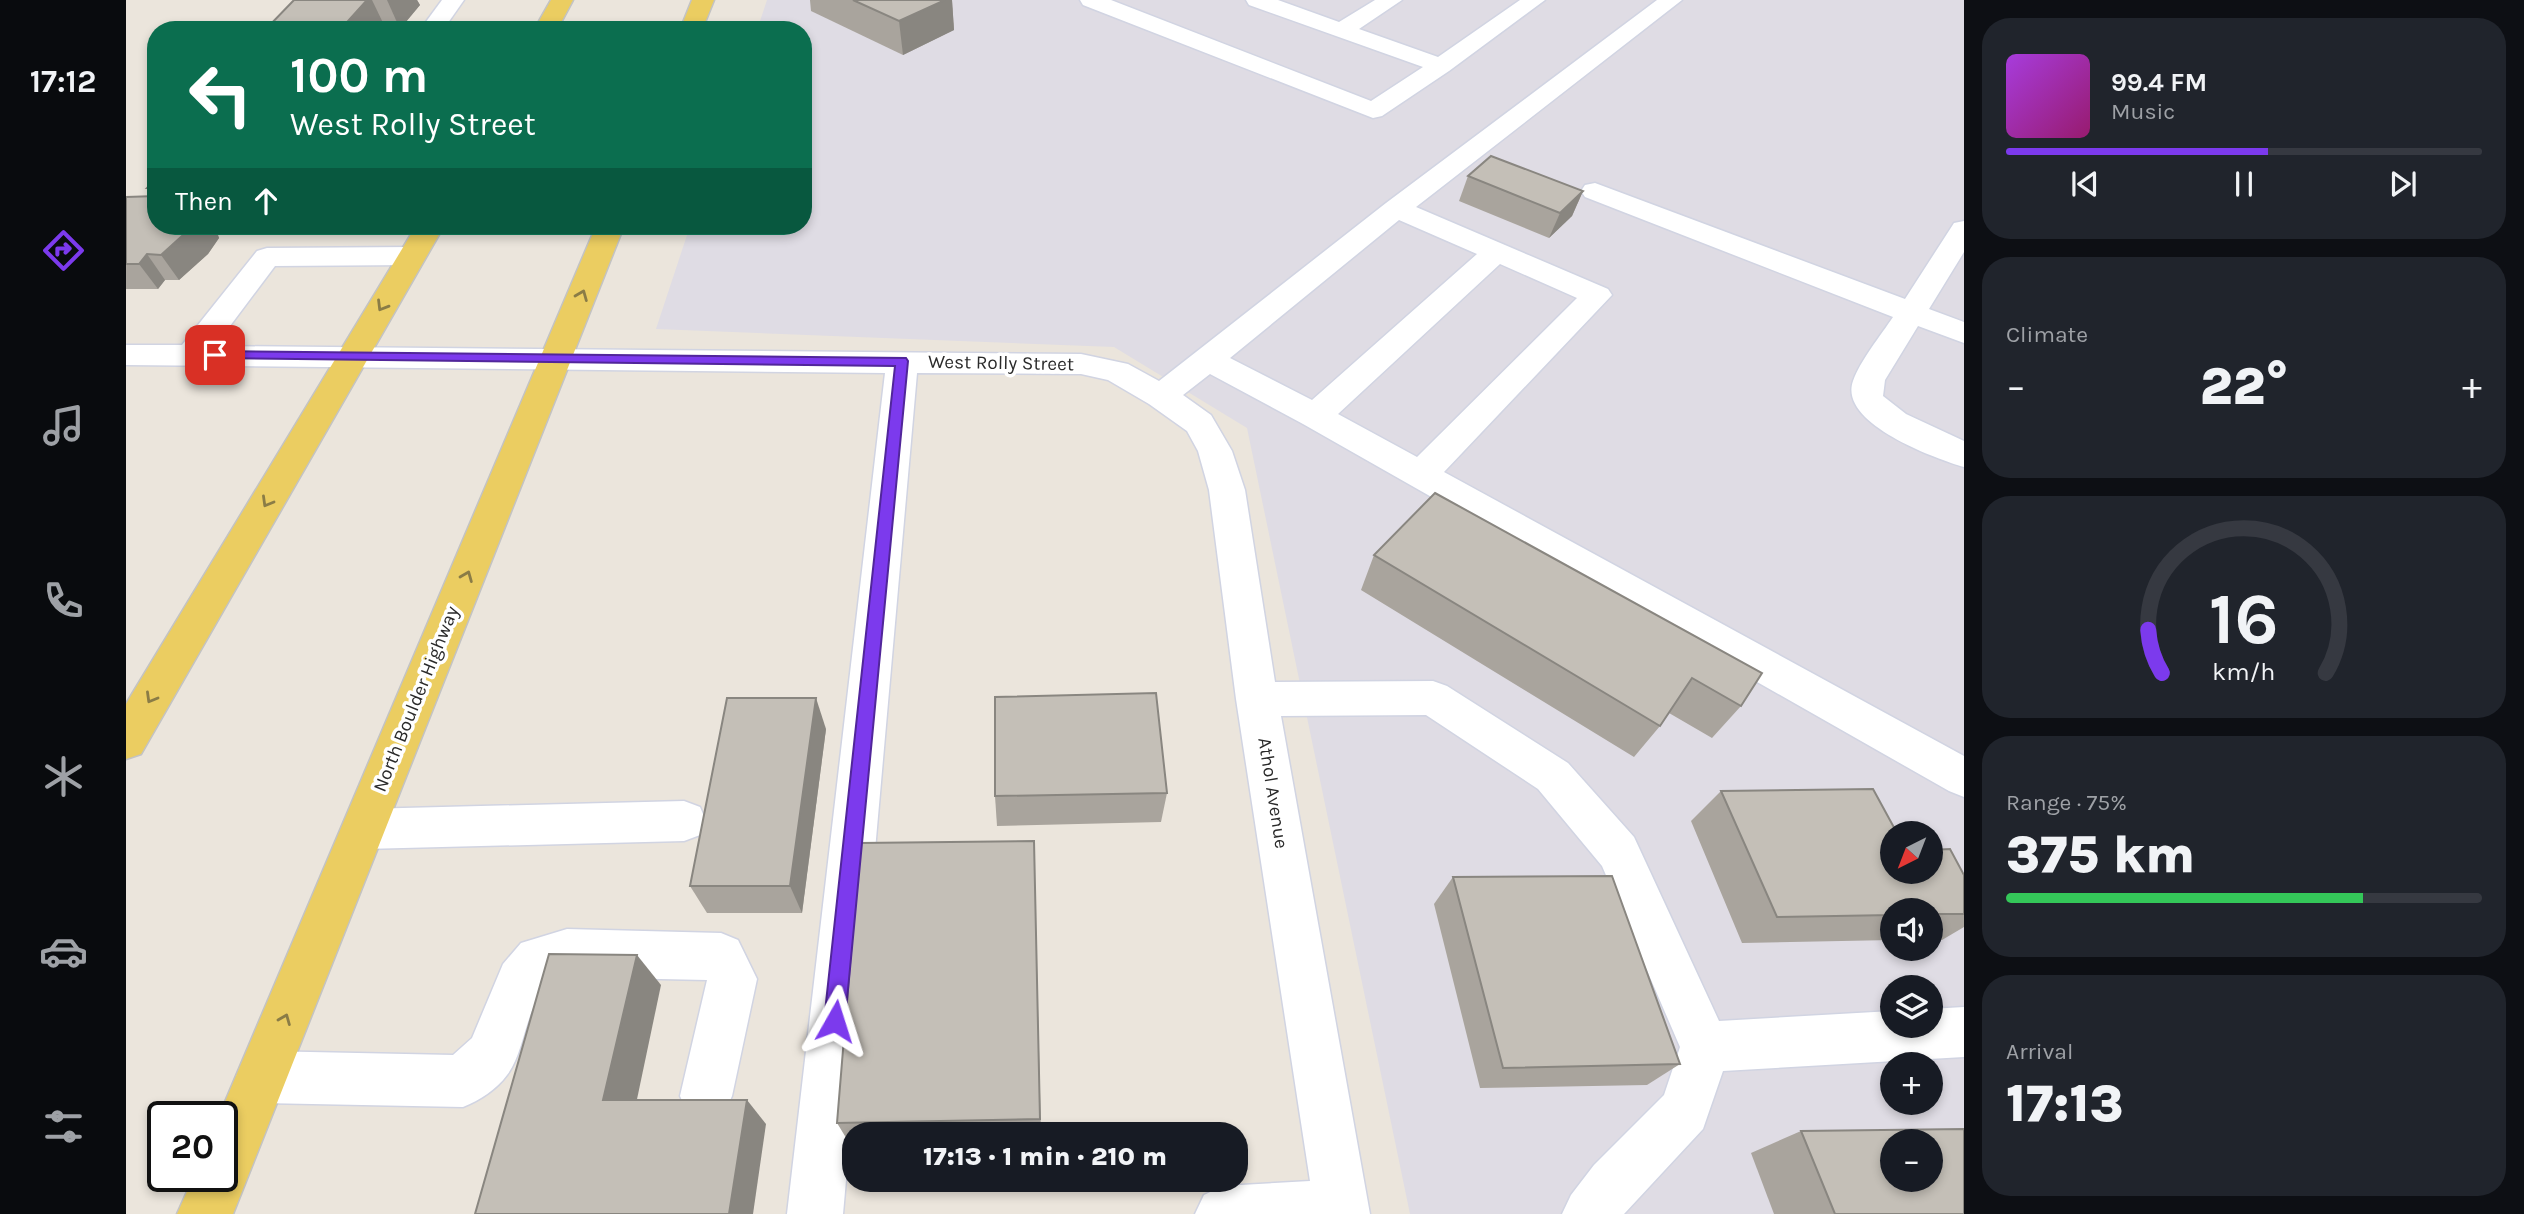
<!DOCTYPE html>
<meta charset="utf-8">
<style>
:root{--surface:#171b24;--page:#20242c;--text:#f1f3f6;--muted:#9ea1a6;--line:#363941;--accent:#7c3aed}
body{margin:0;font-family:Karla,sans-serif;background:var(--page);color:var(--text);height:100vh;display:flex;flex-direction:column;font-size:26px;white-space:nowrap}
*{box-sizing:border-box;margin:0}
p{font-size:23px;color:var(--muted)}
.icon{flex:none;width:38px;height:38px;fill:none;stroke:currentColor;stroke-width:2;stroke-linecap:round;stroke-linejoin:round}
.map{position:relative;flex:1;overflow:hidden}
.sheet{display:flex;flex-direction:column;gap:18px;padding:18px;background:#0d0f14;width:560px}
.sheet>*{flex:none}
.banner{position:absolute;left:21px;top:21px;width:665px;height:214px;border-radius:28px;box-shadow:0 4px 10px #0003;background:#0b6e4f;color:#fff;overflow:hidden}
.needle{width:46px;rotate:222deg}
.tools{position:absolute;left:1754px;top:821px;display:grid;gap:14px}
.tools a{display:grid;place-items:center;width:63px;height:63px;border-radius:50%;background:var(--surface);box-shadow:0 4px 10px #0003;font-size:35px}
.speed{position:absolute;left:21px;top:1101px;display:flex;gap:14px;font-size:35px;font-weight:700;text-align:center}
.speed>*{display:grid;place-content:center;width:91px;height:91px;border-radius:50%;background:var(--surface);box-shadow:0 4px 10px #0003;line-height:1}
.speed .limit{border:4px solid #111;border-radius:10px;background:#fff;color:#111}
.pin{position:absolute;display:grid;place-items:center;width:60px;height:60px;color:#fff;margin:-30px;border-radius:14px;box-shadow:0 4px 10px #0006}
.me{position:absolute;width:77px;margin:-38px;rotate:6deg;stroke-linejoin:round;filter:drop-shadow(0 0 5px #0008)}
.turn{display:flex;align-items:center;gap:24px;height:147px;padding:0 28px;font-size:32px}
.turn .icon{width:91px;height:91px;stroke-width:2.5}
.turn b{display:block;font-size:49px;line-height:60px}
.then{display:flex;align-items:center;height:66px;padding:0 28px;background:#0003;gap:14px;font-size:26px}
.big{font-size:52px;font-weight:800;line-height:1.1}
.sheet .card{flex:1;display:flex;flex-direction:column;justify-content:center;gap:10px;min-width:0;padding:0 24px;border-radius:28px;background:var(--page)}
.sheet .dial{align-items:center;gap:0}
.dial svg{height:182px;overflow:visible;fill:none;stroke:var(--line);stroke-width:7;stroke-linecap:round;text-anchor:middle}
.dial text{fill:var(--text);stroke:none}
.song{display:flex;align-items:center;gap:21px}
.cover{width:84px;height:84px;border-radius:10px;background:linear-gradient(135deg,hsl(280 70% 55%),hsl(320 70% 35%))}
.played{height:7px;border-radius:4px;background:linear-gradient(90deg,var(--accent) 55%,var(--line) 55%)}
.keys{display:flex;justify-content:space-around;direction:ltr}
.heat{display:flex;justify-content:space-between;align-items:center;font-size:38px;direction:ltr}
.charge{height:10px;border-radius:5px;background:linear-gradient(90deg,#34c759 75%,var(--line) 0)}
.trip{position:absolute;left:716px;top:1122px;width:406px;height:70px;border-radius:28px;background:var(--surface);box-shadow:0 4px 10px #0003;font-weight:800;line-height:70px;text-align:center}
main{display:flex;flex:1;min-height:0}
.dock{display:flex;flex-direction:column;width:126px;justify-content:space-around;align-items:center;background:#090b0e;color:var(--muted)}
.dock .icon{width:49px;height:49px}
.dock .selected{color:var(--accent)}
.dock b{font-size:32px;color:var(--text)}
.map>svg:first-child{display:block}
</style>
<main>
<nav class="dock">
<b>17:12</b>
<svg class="icon selected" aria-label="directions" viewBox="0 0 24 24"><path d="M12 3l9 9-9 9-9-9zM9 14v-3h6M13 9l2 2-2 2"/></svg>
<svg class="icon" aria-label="music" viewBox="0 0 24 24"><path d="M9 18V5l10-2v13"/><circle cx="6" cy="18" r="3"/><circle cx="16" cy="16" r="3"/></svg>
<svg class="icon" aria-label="phone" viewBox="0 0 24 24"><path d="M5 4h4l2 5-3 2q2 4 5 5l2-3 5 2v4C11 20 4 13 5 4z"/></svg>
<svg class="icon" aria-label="climate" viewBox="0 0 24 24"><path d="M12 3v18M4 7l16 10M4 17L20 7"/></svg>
<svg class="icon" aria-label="car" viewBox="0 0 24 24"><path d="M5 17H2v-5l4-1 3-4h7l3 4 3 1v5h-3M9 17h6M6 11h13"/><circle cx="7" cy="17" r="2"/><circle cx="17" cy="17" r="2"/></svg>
<svg class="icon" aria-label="filters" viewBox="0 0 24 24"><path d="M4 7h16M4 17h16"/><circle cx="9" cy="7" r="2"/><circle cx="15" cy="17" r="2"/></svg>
</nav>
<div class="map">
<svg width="1838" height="1214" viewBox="0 0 1838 1214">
<rect width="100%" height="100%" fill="#ebe5dc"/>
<path fill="#dfdce4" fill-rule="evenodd" d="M641,0H1838V1214H1284L1121,428L988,347L530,329L564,226H677V30H631ZM1766,833H1804V872H1766ZM1766,910H1804V948H1766ZM1766,987H1804V1026H1766ZM1766,1064H1804V1102H1766ZM1766,1141H1804V1180H1766Z"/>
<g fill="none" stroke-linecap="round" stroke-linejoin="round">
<defs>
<g id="minor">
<polygon points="316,0 338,0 317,30 294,30"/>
<polygon points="954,0 985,0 1245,101 1297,67 1123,5 1120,0 1152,0 1213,22 1249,0 1276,0 1233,29 1312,57 1394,0 1419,0 1323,71 1256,116 1247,118 957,5"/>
<path d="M1531,0H1556L1290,207L1482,289L1486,295L1318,472L1838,756V797L1823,791L1177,424L1084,374L1057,395L1085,415L1106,451L1119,490L1149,682L1307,681L1321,686L1442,763L1508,837L1593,1021L1766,1011V1026H1804V1009L1838,1007V1057L1597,1071L1577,1129L1498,1214H1436L1445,1195L1468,1165L1538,1095L1554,1047L1476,866L1412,789L1300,715L1155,716L1244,1214H1069L1078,1195L1097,1186L1184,1181L1110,699L1083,490L1072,451L1061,431L1023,404L982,380L955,374L791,373L717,1214H661L759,373L0,365V345H56L131,251L141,248L286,247L296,250L300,256L296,262L286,265L149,266L89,346L955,354L1002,364L1033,381L1260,203ZM1273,220L1351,254L1186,400L1104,358ZM1374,264L1451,298L1291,457L1212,414Z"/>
<path d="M1469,183L1779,299L1828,223L1838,221V252L1803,309L1838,322V343L1792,326L1759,380L1757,396L1780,414L1838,441V467C1808,458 1712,423 1727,381C1734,361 1755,335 1767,317L1459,197L1455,191L1459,185Z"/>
<polygon points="558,801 574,807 580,821 574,835 558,841 238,849 222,843 216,829 222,815 238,809"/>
<path d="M441,929L595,933L612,940L631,979L606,1096L598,1114L580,1122L562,1114L554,1096L581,980L441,977C397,987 404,1045 381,1075C370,1090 354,1100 337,1107L136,1103L118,1095L110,1077L118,1059L136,1051L327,1055L346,1038L377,964L395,943Z"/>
</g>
<g id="major">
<polygon points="425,0 447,0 431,30 408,30"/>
<polygon points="566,0 588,0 576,30 554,30"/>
<polygon points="290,226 318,226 15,754 0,759 0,704"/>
<polygon points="470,226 498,226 107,1214 51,1214 68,1176 96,1176 96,1116 93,1116"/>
</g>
</defs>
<use href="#minor" stroke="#d1d4e2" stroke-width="3"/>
<use href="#major" stroke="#c3c3c3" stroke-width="3"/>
<use href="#minor" fill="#fff" fill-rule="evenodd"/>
<use href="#major" fill="#ebcd61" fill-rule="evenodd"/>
</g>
<g fill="#a9a49d">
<polygon points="168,0 291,0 294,5 274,29 260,29"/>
<polygon points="684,0 826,0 828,30 777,55 685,11"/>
<polygon points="1342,176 1457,191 1446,216 1423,238 1333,201"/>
<polygon points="30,178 30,226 90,228 93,238 82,254 53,280 39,280 32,289 0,289 0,197 26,196 21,188"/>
<polygon points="1309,493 1615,706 1586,738 1543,713 1534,726 1508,757 1235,590 1248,555"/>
<polygon points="700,729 676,913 581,913 564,886"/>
<polygon points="1595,791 1766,872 1838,875 1838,927 1816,940 1804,940 1804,910 1766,910 1766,940 1616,943 1565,821"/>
<polygon points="1041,793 1035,822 871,826 869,796"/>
<polygon points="908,841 915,1134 728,1134 728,1141 722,1141 711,1123"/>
<polygon points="1327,877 1554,1064 1521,1085 1354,1088 1308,904"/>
<polygon points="1675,1131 1838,1214 1648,1214 1625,1153"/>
</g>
<g fill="#898680">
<polygon points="241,0 246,0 260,29 259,30 214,30"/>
<polygon points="261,0 291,0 294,5 274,29"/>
<polygon points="819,0 826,0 828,30 777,55 773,21"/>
<polygon points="1457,191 1446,216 1423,238 1434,213"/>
<polygon points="67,226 88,226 93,238 82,254 53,280 35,255"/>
<polygon points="21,254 39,280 32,289 13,264"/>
<polygon points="690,698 700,729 676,913 664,886"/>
<polygon points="511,955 535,985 506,1123 477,1100"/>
<polygon points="621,1100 640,1124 627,1214 603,1214"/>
</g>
<g fill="#c4bfb7" stroke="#898680" stroke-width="2" fill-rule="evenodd">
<polygon points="168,0 241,0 214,30 139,30"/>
<polygon points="727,0 819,0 773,21"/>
<polygon points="1365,156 1457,191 1434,213 1342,176"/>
<polygon points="30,178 30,188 21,188"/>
<polygon points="30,196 30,226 67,226 35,255 21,254 13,264 0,264 0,197"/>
<polygon points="1309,493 1636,673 1615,706 1566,678 1534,726 1248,555"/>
<polygon points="1030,693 1041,793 869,796 869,697"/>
<polygon points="601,698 690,698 664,886 564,886"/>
<polygon points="1747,789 1771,833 1766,833 1766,872 1804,872 1804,850 1824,849 1838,875 1838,914 1804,914 1804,910 1766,910 1766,915 1651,917 1595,791"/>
<polygon points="908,841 914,1119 711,1123 734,843"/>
<polygon points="1486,876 1554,1064 1377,1068 1327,877"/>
<polygon points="423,954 511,955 477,1100 621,1100 603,1214 349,1214"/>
<path d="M1838,1129V1214H1709L1675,1131ZM1766,1141H1804V1180H1766Z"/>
</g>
<defs><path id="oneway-chevron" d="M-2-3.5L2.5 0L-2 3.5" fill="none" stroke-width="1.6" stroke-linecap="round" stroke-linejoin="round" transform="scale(1.75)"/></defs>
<g stroke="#8a7c46">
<use href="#oneway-chevron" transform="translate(456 295) rotate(-68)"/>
<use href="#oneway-chevron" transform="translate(256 306) rotate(121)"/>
<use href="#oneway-chevron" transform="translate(141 502) rotate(120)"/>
<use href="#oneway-chevron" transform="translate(341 576) rotate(-68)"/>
<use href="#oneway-chevron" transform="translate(25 698) rotate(120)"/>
<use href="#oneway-chevron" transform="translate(159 1019) rotate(-68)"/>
</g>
<polygon fill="#7c3aed" stroke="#51269a" stroke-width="2" points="89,351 780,358 782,361 719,1021 716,1029 709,1032 701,1029 698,1021 769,366 85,358 83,355"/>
<g text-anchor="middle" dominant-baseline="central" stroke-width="7" stroke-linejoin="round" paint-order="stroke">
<g font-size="19" fill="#2a2a2a" stroke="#fff">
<text transform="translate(875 363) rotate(1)">West Rolly Street</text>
<text transform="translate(290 699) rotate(-68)">North Boulder Highway</text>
<text transform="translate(1147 793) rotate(81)">Athol Avenue</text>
</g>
</g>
</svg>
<div class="tools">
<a><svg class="needle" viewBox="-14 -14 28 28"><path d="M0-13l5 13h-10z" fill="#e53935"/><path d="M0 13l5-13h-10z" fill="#9ea1a6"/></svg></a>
<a><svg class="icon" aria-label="sound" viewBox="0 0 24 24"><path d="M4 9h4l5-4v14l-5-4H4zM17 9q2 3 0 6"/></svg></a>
<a><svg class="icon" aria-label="layers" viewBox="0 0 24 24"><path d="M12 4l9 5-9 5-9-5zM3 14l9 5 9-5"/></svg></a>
<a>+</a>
<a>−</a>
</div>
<div class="speed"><div class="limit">20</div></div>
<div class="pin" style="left:89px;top:355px;background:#d93025"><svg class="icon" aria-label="arrive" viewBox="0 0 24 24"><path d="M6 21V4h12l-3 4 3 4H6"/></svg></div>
<svg class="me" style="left:709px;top:1021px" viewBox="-20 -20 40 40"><path d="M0-17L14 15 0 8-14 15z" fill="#7c3aed" stroke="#fff" stroke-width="4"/></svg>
<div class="trip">17:13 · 1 min · 210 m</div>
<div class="banner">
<div class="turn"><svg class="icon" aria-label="left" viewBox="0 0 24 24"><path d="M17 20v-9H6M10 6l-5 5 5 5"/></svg><div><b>100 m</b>West Rolly Street</div></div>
<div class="then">Then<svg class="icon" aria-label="ahead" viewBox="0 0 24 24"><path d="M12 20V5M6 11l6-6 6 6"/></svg></div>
</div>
</div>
<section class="sheet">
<div class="card">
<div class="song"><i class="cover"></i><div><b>99.4 FM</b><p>Music</p></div></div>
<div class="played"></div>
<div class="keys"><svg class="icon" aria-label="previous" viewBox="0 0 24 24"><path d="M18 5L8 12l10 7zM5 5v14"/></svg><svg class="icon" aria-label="pause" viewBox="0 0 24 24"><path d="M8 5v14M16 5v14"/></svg><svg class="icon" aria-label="next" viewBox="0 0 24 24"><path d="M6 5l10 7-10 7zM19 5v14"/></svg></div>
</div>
<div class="card"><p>Climate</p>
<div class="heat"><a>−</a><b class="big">22°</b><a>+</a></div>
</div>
<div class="card dial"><svg viewBox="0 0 100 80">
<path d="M14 69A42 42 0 1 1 86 69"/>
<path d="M14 69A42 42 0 0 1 8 50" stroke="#7c3aed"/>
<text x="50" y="56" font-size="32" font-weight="700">16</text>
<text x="50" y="72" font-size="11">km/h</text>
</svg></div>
<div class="card"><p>Range · 75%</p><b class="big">375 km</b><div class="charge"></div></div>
<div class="card"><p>Arrival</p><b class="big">17:13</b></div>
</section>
</main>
